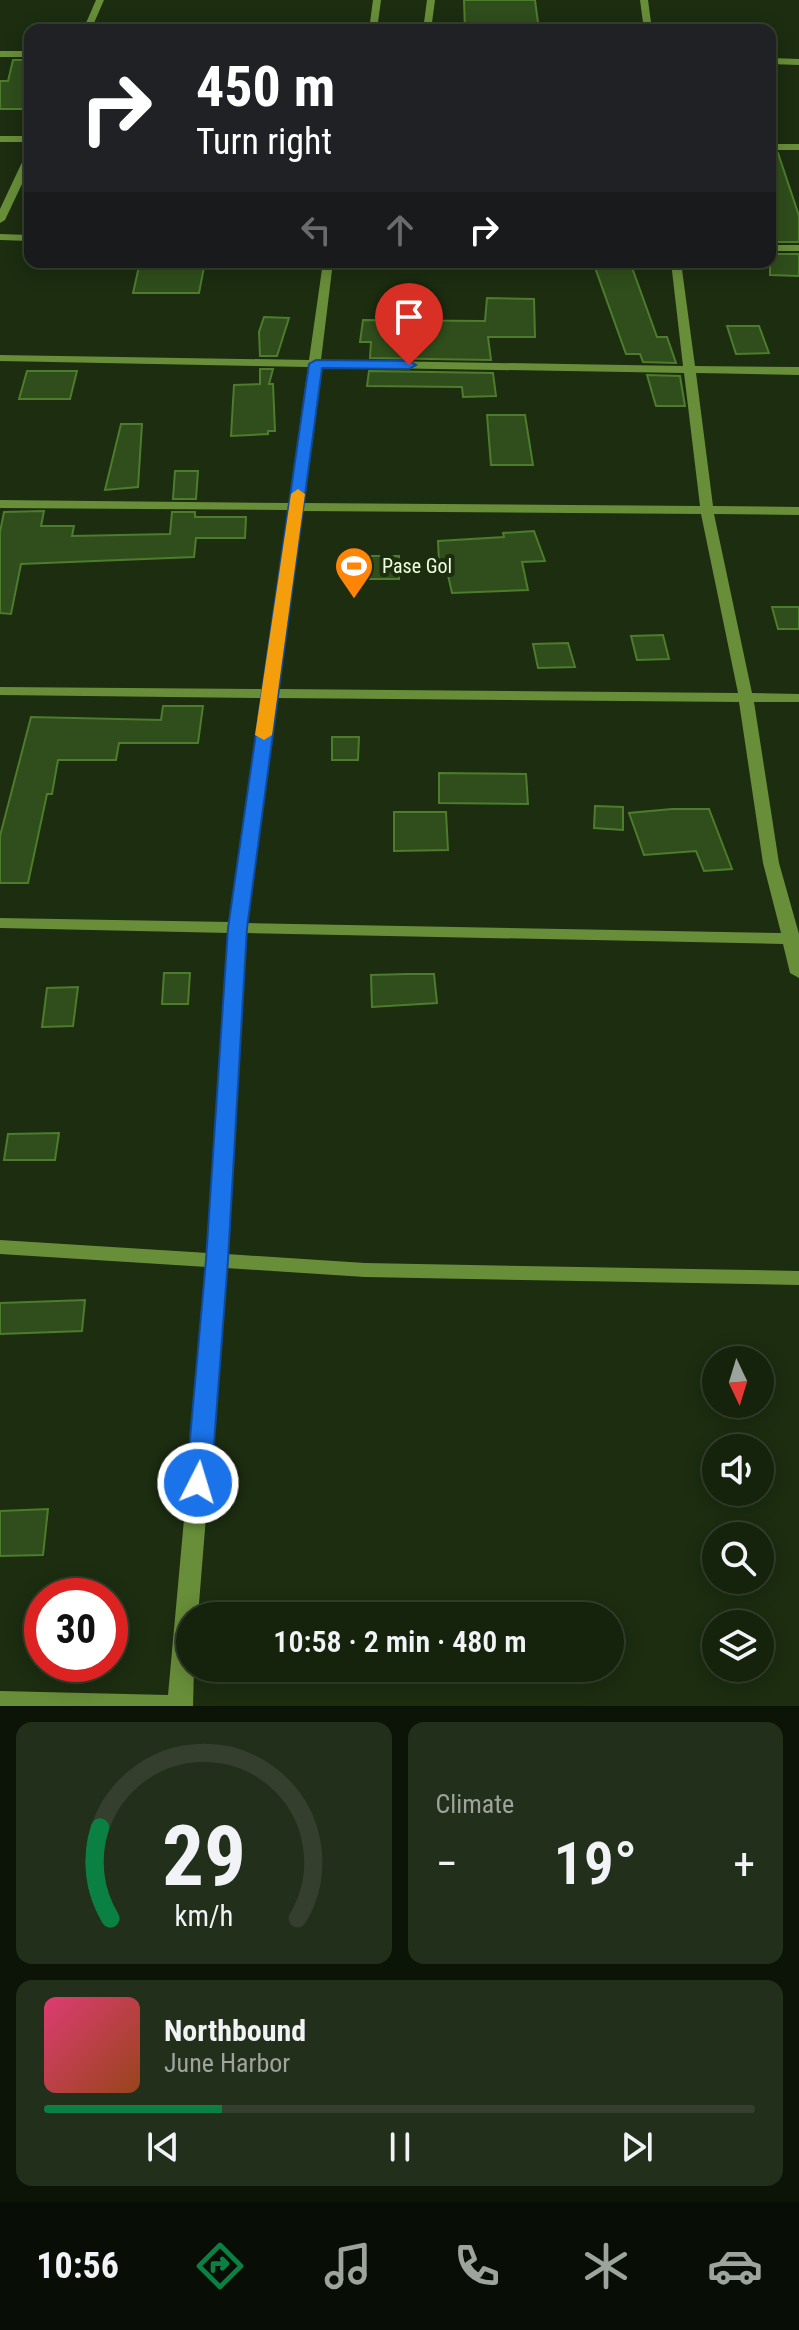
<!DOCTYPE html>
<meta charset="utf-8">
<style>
:root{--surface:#15220c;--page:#222f1a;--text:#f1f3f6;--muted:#9da49d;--line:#343f2d;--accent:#0b8043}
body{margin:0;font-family:"Roboto Condensed",sans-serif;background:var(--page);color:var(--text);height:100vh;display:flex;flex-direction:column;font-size:30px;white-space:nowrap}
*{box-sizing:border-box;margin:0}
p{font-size:26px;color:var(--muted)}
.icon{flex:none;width:44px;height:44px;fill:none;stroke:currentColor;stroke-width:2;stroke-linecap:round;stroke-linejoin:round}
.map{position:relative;height:1706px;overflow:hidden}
.sheet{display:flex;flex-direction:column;gap:16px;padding:16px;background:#0c1307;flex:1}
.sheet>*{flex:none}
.top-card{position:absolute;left:24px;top:24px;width:752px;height:244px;border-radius:16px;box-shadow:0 4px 20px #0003,0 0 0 2px var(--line);background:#202124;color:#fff;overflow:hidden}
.needle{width:52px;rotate:176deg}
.buttons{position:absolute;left:702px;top:1346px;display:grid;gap:16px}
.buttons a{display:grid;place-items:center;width:72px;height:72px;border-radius:50%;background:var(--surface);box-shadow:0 4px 20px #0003,0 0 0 2px var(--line);font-size:40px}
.speed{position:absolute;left:24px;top:1578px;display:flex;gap:16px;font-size:40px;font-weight:700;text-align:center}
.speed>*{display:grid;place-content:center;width:104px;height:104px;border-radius:50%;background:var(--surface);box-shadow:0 4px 20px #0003,0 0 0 2px var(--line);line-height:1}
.speed .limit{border:12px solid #d22;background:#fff;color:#111}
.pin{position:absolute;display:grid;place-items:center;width:68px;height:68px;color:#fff;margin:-82px -34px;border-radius:50% 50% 50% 0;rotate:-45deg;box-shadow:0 0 8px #0007}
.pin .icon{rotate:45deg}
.me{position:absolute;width:88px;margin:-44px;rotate:5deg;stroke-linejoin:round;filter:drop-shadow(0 0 6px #0008)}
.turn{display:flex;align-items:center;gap:28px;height:168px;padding:0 40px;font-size:36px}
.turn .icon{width:104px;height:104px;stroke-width:2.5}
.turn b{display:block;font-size:56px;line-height:68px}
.lanes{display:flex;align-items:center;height:76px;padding:0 40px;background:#0003;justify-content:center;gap:40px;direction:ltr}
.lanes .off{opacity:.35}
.big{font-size:60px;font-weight:600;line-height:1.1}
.sheet .tile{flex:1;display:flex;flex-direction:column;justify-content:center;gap:12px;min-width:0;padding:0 28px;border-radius:16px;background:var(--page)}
.sheet .dial{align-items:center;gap:0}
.dial svg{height:208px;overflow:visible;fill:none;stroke:var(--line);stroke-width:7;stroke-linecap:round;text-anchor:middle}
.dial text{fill:var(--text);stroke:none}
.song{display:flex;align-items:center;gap:24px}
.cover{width:96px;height:96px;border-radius:12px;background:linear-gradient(135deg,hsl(340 70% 55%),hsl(20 70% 35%))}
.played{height:8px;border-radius:4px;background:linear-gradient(90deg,var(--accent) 25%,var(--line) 25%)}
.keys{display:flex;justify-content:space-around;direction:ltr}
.heat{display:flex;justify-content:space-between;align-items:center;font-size:44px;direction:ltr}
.sheet .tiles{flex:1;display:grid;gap:16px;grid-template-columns:1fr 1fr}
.tile:last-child{grid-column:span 2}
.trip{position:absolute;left:176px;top:1602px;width:448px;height:80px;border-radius:40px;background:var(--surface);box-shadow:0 4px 20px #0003,0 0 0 2px var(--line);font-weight:600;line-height:80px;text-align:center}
.dock{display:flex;height:128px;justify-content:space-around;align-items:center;background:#080e05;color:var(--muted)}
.dock .icon{width:56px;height:56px}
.dock .current{color:var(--accent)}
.dock b{font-size:36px;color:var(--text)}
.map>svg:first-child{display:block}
</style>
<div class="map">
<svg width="799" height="1706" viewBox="0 0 799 1706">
<rect width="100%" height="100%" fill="#1c2d10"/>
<g fill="#2f4e1b" stroke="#4c7c2c" stroke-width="2">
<polygon points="464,0 535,0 539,30 465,30"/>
<polygon points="13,60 30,60 30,109 0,109 0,81 8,81"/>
<polygon points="770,153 778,153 799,216 799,242 770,242"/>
<polygon points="770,254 799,254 799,276 770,275"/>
<polygon points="140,262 205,262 199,293 133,293"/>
<polygon points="593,262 630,262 657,337 667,337 676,363 643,362 640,354 626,354"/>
<polygon points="487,298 534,299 535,337 488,337 491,360 370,358 371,342 360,342 363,320 485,321"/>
<polygon points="264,317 289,318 277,356 260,356 259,332"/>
<polygon points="727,326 759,326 769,353 736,354"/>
<polygon points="260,369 273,369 269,384 273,384 275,431 268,431 268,434 231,436 234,385 260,384"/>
<polygon points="27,371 77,371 70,399 19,399"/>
<polygon points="369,371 493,373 496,396 463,397 462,387 367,386"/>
<polygon points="647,375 680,376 685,406 656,406"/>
<polygon points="487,415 525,415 533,465 491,465"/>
<polygon points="121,424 142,424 138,487 105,490"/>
<polygon points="175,471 198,471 196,499 173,499"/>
<polygon points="44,511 41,526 74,526 72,536 170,534 172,512 195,512 195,517 246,517 245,538 196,538 194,557 21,564 11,614 0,613 0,532 4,512"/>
<polygon points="534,531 545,561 522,562 528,590 452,593 445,562 439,562 438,541 504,537 503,533"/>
<polygon points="348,556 399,556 399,579 347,579"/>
<polygon points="772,607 799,607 799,629 778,629"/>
<polygon points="663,635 669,659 637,660 631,636"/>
<polygon points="568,643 575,667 538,668 533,644"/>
<polygon points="163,706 203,706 198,743 119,743 116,760 58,760 52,794 47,794 28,883 0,883 0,836 31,717 161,720"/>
<polygon points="332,737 359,737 358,760 332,760"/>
<polygon points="439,773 526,774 528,804 439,803"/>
<polygon points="595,806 623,807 623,830 594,828"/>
<polygon points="672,809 709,809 732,869 704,871 696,851 644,855 629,813"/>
<polygon points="394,812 446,812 448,850 394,851"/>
<polygon points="164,973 190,973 188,1004 162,1004"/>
<polygon points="406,974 434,974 437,1003 372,1007 371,975"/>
<polygon points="78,987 73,1026 42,1027 47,988"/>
<polygon points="59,1133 55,1160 4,1160 8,1134"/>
<polygon points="85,1300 82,1331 0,1334 0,1303"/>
<polygon points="48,1509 43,1555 0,1556 0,1511"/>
</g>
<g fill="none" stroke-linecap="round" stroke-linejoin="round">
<polygon fill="#688e39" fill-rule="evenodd" points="427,0 435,0 431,30 423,30"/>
<g fill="#688e39" fill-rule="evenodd">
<polygon points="96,0 104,0 91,30 83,30"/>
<polygon points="373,0 381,0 377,30 369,30"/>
<polygon points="640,0 648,0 652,30 644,30"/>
<rect x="0" y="51" width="30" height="6"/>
<polygon points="770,58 799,59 799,65 770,64"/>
<rect x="0" y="136" width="30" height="6"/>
<rect x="770" y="144" width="29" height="6"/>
<polygon points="30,153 30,167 5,220 0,223 0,209 25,156"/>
<polygon points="0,234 30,235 30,241 0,240"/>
<rect x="770" y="245" width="29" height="6"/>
<path d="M323,262H333L321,360L683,366L671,262H681L695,366L799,367V375L696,373L713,506L799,507V515L714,514L752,693L799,694V702H754L779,863L799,934V978L790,973L783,944L246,933L227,1254L365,1263L799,1271V1285L365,1277L226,1268L198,1616H190V1668H194L193,1706H0V1691L168,1695L207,1267L0,1254V1240L208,1253L229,933L0,928V918L230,922L262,698L0,695V687L263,689L288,510L0,508V500L289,503L308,367L0,361V355L309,360ZM320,367L684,373L700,506L302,503ZM301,511L701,514L738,693L278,689ZM276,698L739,702L763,863L781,933L247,923Z"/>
</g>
</g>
<polygon fill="#1a73e8" stroke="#114b97" stroke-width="2" points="316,360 409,361 416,365 409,369 322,368 247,928 228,1260 211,1483 207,1490 198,1493 190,1490 186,1483 206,1260 228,928 309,364"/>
<polygon fill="#f59e0b" points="298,489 305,494 272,735 264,740 255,735 291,494"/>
<defs>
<symbol id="stadium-pin" viewBox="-11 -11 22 30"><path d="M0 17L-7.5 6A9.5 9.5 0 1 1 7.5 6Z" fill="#ff8408" stroke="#1c2d10"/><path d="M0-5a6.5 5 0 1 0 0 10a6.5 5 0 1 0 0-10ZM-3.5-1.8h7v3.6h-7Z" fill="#fff"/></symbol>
</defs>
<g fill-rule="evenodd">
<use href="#stadium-pin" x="332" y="544" width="44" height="60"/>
</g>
<g text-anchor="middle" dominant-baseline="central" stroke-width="8" stroke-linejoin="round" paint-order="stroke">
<g font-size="20" fill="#edffdc" stroke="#1c2d10" text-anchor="start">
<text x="382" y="566">Pase Gol</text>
</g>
</g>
</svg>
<div class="buttons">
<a><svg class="needle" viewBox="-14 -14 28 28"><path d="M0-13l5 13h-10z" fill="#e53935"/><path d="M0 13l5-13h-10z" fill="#9da49d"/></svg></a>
<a><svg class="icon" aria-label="sound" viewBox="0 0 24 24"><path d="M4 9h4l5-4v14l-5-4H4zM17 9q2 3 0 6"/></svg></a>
<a><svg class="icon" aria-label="search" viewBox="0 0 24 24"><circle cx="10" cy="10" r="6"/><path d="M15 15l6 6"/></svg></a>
<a><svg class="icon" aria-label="layers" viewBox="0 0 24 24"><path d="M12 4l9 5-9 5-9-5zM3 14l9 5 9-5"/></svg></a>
</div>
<div class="speed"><div class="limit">30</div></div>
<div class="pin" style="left:409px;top:365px;background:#d93025"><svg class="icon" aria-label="arrive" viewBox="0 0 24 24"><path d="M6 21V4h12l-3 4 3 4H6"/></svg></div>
<svg class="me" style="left:198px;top:1483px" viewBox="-20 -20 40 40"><circle r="17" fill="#1a73e8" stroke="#fff" stroke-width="3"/><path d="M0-11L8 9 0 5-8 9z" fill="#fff"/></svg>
<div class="trip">10:58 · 2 min · 480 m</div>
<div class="top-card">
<div class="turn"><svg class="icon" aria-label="right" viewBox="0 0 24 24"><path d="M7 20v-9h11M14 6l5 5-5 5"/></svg><div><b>450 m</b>Turn right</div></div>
<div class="lanes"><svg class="icon off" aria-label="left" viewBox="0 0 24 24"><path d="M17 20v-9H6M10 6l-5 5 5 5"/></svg><svg class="icon off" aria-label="ahead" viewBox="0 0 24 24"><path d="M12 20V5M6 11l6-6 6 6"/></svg><svg class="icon" aria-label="right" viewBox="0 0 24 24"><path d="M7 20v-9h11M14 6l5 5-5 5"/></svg></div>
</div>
</div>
<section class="sheet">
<div class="tiles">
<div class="tile dial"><svg viewBox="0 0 100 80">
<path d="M14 69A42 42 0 1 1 86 69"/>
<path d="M14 69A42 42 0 0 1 10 34" stroke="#0b8043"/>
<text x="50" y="56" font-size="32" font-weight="700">29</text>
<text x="50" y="72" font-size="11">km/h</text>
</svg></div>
<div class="tile"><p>Climate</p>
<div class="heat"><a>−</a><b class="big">19°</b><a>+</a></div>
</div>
<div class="tile">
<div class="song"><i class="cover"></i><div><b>Northbound</b><p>June Harbor</p></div></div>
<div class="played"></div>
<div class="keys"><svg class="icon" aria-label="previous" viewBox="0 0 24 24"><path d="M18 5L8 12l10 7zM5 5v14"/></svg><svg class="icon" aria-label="pause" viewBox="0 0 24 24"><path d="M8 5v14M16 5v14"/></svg><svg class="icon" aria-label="next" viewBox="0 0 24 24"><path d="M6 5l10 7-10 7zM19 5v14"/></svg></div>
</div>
</div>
</section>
<nav class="dock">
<b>10:56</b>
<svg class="icon current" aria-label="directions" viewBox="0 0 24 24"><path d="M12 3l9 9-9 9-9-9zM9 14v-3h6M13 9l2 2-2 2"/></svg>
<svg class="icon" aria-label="music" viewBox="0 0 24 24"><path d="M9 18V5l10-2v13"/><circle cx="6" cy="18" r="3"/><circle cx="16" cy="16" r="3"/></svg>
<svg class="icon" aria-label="phone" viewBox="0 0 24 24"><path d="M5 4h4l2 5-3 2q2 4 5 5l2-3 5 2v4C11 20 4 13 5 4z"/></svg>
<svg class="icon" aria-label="climate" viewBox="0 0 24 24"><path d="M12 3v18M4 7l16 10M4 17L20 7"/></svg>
<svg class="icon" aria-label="car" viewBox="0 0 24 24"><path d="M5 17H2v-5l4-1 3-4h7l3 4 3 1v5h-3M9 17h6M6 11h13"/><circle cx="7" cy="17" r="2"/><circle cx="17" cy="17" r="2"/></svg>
</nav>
